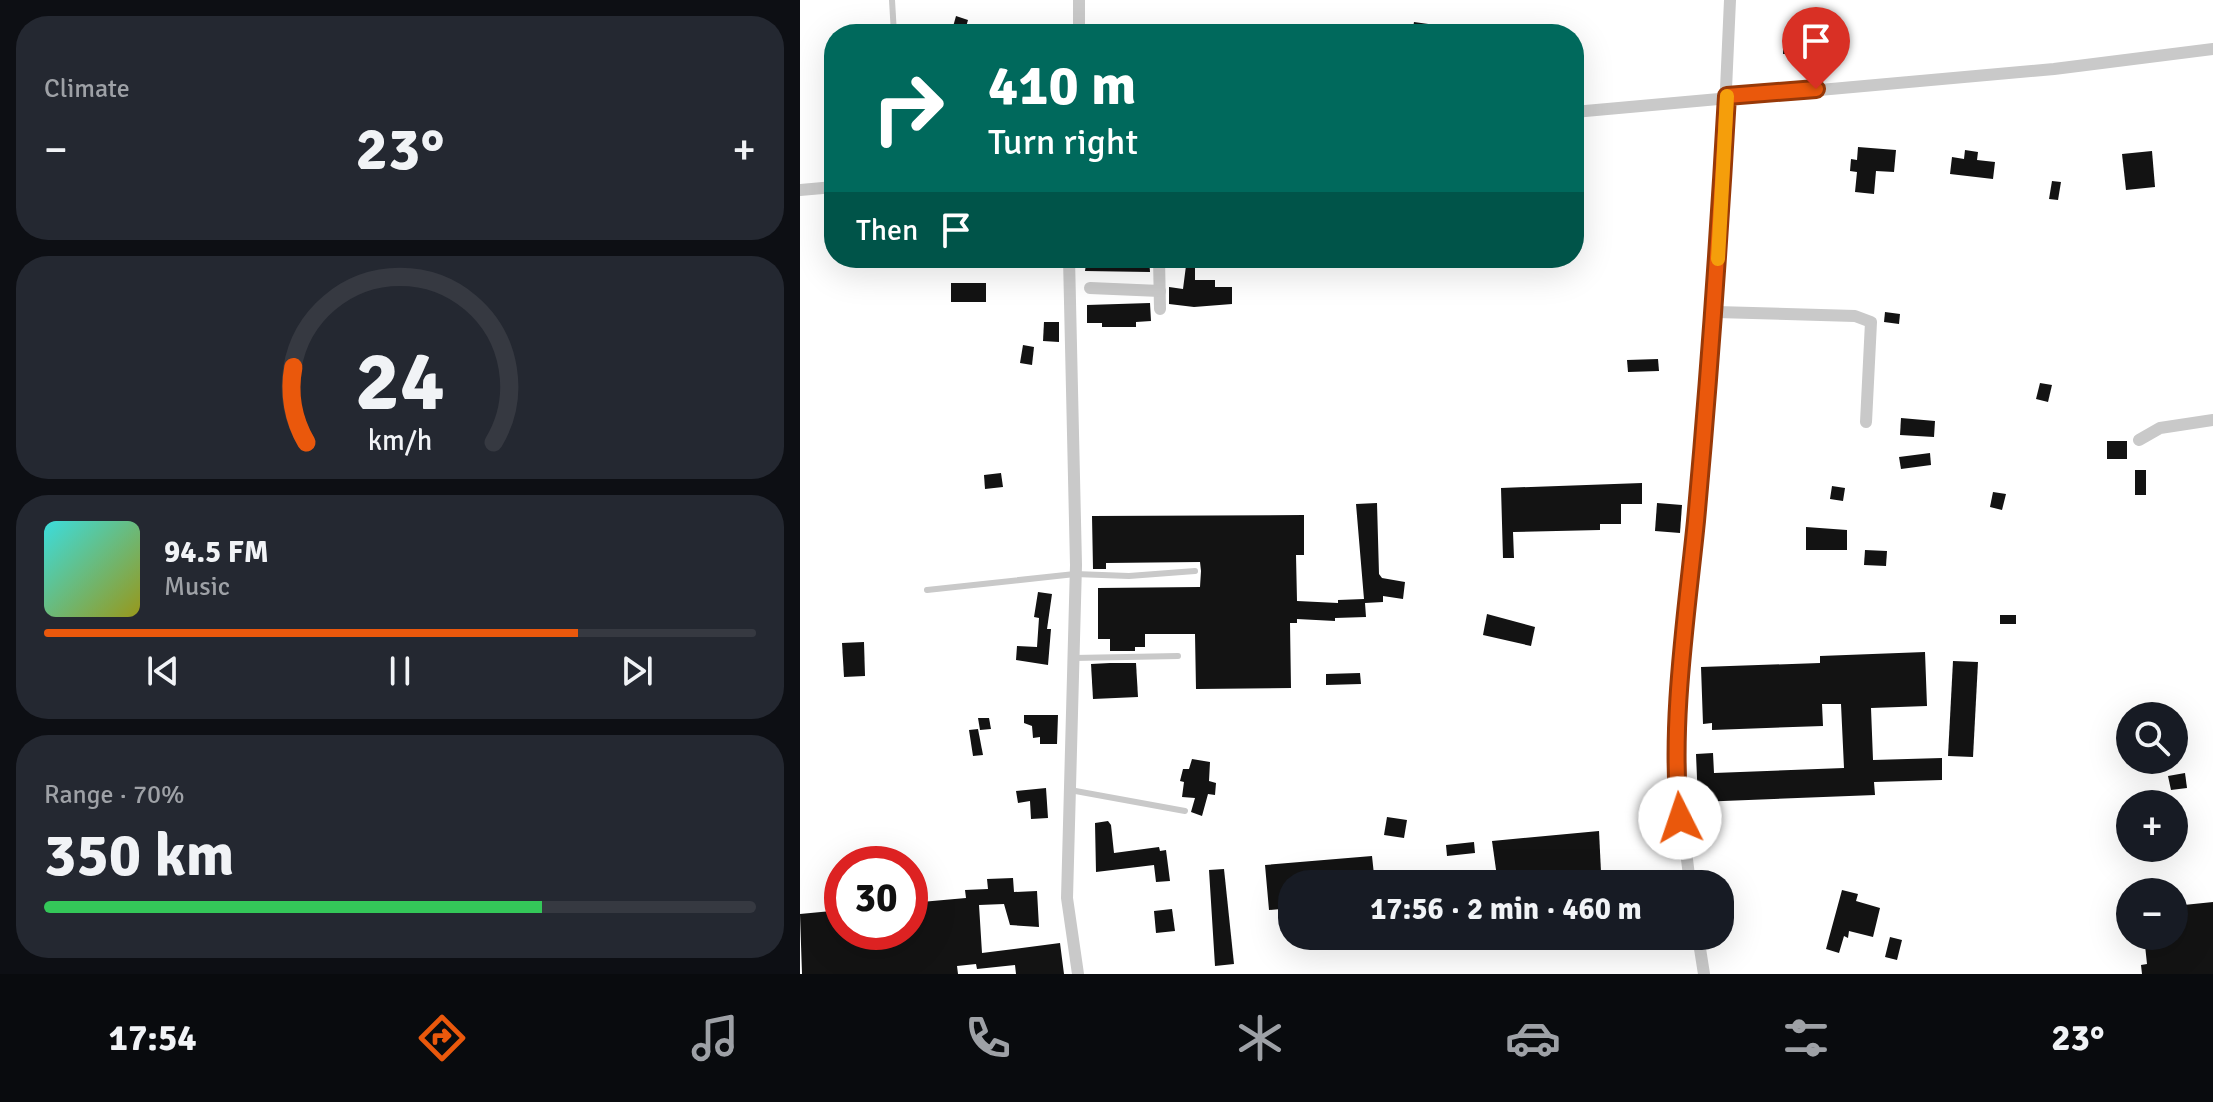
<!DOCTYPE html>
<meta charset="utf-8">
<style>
:root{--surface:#171b24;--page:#242831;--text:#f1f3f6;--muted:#9ea1a6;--line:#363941;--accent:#ea580c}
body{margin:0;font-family:Signika,sans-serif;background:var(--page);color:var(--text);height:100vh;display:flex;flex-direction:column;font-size:30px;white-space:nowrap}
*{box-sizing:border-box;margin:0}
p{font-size:26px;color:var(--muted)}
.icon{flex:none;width:44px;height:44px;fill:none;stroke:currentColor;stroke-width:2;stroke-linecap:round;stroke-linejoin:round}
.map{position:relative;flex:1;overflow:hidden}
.sheet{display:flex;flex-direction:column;gap:16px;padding:16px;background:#0d0f14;width:800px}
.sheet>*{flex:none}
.guide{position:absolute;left:24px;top:24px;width:760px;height:244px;border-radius:32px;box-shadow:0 8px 32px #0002;background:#00695c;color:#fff;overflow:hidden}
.tools{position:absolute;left:1316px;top:702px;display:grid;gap:16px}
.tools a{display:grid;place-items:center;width:72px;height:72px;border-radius:50%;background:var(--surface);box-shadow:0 8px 32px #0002;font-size:40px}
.speed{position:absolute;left:24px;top:846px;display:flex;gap:16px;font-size:40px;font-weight:700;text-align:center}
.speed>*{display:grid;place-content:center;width:104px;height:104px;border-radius:50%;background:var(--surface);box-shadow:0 8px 32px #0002;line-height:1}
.speed .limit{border:12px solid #d22;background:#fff;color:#111}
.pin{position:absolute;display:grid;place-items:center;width:68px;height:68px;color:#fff;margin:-82px -34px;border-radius:50% 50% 50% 0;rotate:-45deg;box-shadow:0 0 8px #0007}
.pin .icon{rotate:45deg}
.me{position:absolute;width:88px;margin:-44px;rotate:356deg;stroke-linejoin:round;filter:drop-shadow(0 0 6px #0008)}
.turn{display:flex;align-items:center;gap:28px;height:168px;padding:0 32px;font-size:36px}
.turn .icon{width:104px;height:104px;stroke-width:2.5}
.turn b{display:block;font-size:56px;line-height:68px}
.then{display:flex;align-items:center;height:76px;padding:0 32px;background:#0003;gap:16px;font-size:30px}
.big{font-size:60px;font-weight:700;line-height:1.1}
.sheet .tile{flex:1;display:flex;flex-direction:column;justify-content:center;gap:12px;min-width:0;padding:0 28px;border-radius:32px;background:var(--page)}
.sheet .dial{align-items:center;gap:0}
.dial svg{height:208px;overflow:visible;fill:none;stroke:var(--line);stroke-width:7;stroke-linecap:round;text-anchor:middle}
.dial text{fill:var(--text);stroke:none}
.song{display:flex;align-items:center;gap:24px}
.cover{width:96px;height:96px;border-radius:12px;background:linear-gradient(135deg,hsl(180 70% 55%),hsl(60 70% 35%))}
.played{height:8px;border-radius:4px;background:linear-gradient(90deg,var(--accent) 75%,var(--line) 75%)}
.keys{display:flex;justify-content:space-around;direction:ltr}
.heat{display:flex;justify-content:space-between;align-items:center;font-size:44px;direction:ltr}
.charge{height:12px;border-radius:6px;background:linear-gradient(90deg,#34c759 70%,var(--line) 0)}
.trip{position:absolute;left:478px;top:870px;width:456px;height:80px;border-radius:32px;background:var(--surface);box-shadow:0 8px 32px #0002;font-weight:700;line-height:80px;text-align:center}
.dock{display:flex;height:128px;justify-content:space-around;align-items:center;background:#090b0e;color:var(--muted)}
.dock .icon{width:56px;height:56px}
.dock .current{color:var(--accent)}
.dock b{font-size:36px;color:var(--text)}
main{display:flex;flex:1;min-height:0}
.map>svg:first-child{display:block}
</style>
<main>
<section class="sheet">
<div class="tile"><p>Climate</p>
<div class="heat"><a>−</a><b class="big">23°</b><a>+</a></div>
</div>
<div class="tile dial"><svg viewBox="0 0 100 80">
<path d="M14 69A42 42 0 1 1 86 69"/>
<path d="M14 69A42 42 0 0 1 9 40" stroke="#ea580c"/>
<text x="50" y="56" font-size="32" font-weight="700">24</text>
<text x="50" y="72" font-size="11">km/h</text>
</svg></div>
<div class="tile">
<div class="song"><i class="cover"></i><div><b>94.5 FM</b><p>Music</p></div></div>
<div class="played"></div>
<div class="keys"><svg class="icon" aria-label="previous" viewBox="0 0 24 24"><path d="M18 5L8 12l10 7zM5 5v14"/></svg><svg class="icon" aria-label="pause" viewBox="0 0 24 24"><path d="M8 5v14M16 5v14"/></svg><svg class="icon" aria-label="next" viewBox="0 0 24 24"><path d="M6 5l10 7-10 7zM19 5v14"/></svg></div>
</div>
<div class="tile"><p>Range · 70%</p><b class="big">350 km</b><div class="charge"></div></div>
</section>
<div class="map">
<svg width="1413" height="974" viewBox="0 0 1413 974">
<rect width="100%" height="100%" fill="#fff"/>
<g fill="#131313">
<polygon points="156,16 168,20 164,34 151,34"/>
<polygon points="614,22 657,28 657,34 612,34"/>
<polygon points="984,32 995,32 995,54 983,54"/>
<polygon points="1058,147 1096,150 1094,172 1076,171 1074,194 1055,192 1057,172 1050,171 1051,159 1057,160"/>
<polygon points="1165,150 1178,152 1177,160 1195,162 1193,179 1150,174 1152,157 1164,159"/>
<polygon points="1352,151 1355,187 1326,190 1322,154"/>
<polygon points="1252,181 1261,182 1258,200 1249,199"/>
<polygon points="287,258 349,258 350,272 285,271"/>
<polygon points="387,258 395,258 395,280 415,280 415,287 432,287 432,304 394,307 369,304 369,287 383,289"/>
<rect x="151" y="283" width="35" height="19"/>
<polygon points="350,303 351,321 336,322 336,327 302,327 302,323 287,323 287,305"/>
<polygon points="1085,312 1100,314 1099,324 1084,322"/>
<polygon points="244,322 259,322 259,342 243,341"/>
<polygon points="223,345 234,347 232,365 220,363"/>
<polygon points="858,359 859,371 828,372 827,360"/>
<polygon points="1240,383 1252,385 1248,402 1236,399"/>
<polygon points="1101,418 1135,421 1134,437 1100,435"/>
<rect x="1307" y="441" width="20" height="18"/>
<polygon points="1130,453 1131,465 1101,469 1099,457"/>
<rect x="1335" y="470" width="11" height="25"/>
<polygon points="201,473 203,487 185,489 184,475"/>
<polygon points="842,483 842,504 821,504 821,524 800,524 800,530 713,532 714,558 703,558 701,488"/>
<polygon points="1032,486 1045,488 1043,501 1030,499"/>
<polygon points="1193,492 1206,494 1202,510 1190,507"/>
<polygon points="577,503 579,574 582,578 605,582 603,599 583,596 583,602 565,603 566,617 535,618 535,621 497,619 497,623 490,623 491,688 396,689 395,634 345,634 345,647 335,647 335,651 310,651 310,639 298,639 298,588 400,587 401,571 400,562 306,563 306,569 293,569 292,516 504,515 504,555 496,555 497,601 538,603 538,600 564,599 556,504"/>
<polygon points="857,503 882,505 880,533 855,531"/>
<polygon points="1006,527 1047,530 1047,550 1006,550"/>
<polygon points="1065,550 1087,551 1086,566 1064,565"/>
<polygon points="238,592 252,594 247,629 251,629 248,665 216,660 217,646 237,647 239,618 234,617"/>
<polygon points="687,614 735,627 731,646 683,635"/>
<rect x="1200" y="615" width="16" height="9"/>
<polygon points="64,642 65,676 44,677 42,643"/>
<polygon points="1125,652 1127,706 1071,708 1073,760 1142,758 1142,780 1074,782 1075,795 898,802 896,754 913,753 914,773 1044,768 1041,704 1022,704 1023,726 912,730 912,723 903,724 901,667 1020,663 1020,656"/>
<polygon points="1153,661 1178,662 1173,757 1148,756"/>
<polygon points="310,663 336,663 338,697 293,699 291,664"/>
<polygon points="560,673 561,684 526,685 526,674"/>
<polygon points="224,715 258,715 257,744 240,744 240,737 233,738 232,726 224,723"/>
<polygon points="178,718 189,718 191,729 180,730"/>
<polygon points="178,729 183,755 173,756 169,730"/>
<polygon points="392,759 410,762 409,781 416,783 415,795 408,794 402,816 391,812 395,798 382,797 384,782 380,781 383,769 389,769"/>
<polygon points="1385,773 1387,788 1371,790 1368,776"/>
<polygon points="246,788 248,818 231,819 230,801 218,803 216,791"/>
<polygon points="587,817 607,820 604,838 584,835"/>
<polygon points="308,821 311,825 314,853 359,847 360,851 366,850 370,881 356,882 354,865 296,872 295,823"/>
<polygon points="799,831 801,872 698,884 692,841"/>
<polygon points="674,842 675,853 647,856 646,845"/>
<polygon points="572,856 575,884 492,884 492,908 469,910 465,865"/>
<polygon points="424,869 434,964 415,966 409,870"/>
<polygon points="213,878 214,892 237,891 239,927 210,925 204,904 179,905 182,953 260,943 264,974 216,974 215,965 177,969 176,964 157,966 158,974 2,974 0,914 42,910 42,932 110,932 110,903 166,898 165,890 188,889 187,879"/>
<polygon points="1042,890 1058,894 1056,901 1080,908 1073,937 1049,931 1048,938 1044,936 1039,953 1026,949"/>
<polygon points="1413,902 1413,974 1342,974 1341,965 1347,964 1344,936 1374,936 1374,906"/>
<polygon points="372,909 375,931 356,933 354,911"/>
<polygon points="1090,937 1102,940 1097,960 1085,957"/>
</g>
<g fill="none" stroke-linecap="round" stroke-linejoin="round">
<g stroke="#c9c9c9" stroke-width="6">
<polyline points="92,0 94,34"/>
<polyline points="127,590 275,574 329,576 395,571"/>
<polyline points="274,658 378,656"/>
<polyline points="270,790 385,811"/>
</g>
<g stroke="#c9c9c9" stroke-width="12">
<polyline points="279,0 279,34"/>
<polyline points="774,112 1254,69 1413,49"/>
<polyline points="0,190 34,187"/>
<polyline points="269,258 276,565 267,898 278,974"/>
<polyline points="359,258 360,309"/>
<polyline points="290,288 360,291"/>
<polyline points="916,312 1055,316 1071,322 1066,422"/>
<polyline points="1339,440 1360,428 1413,420"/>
<polyline points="890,884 877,777 882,679 916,312 930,0"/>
<polyline points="898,936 904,974"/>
</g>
</g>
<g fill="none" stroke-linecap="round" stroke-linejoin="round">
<defs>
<path id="route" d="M880,818C869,729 887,611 896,521C909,379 919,238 927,96L1016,89"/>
</defs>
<use href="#route" stroke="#983908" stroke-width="20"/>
<use href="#route" stroke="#ea580c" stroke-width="14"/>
<polyline stroke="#f59e0b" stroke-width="14" points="918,259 927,96"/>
</g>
</svg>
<div class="tools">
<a><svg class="icon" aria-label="search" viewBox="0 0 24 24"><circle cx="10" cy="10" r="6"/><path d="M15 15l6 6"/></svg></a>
<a>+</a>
<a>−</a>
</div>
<div class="speed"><div class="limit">30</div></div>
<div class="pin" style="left:1016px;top:89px;background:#d93025"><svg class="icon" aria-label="arrive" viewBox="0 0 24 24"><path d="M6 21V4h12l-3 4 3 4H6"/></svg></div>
<svg class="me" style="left:880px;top:818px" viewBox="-20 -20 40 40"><circle r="19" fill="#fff"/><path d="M0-13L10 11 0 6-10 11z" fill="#ea580c"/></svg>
<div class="trip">17:56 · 2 min · 460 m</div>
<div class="guide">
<div class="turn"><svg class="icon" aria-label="right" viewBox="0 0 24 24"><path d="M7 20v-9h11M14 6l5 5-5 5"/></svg><div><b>410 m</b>Turn right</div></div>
<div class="then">Then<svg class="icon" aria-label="arrive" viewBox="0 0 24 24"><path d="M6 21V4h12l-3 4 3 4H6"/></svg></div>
</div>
</div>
</main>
<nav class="dock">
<b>17:54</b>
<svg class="icon current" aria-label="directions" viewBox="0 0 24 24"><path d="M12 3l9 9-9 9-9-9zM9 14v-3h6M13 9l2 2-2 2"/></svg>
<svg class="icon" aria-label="music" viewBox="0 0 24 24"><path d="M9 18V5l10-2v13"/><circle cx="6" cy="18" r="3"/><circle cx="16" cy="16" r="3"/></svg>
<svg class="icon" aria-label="phone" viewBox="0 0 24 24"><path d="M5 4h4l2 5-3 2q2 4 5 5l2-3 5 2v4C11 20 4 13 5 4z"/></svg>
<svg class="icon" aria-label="climate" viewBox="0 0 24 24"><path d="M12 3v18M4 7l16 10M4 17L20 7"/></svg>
<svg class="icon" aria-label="car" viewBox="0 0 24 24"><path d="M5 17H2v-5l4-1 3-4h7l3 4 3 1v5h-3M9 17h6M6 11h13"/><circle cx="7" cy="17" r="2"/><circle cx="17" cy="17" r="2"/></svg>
<svg class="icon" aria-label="filters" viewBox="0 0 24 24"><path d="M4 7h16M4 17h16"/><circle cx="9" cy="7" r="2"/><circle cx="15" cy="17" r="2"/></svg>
<b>23°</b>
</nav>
